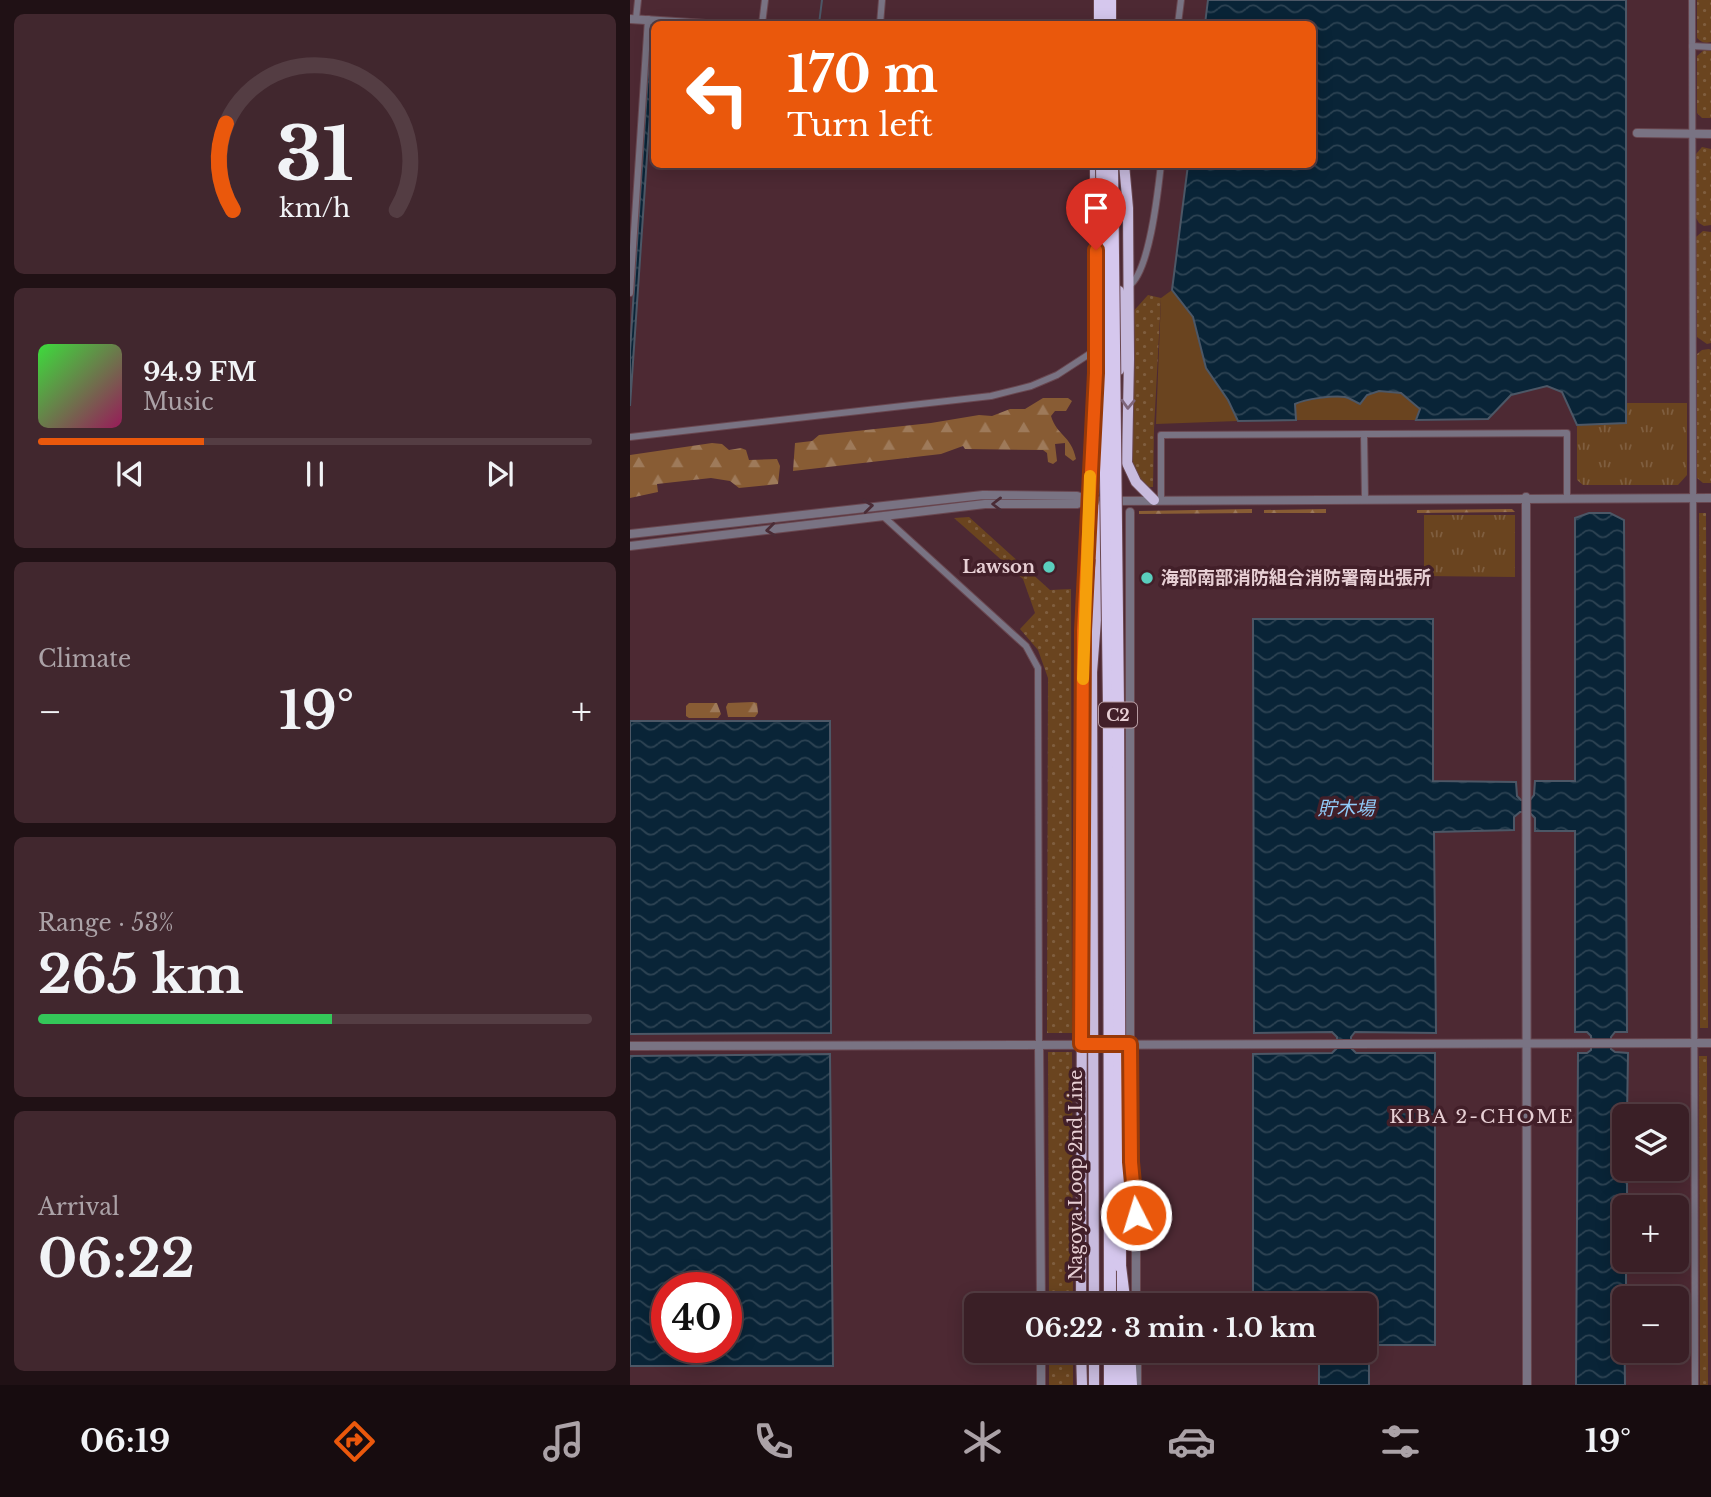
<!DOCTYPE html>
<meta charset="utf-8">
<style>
:root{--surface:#3a1f26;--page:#41272e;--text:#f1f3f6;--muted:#aba2a7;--line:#543d43;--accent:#ea580c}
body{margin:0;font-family:"Libre Baskerville","Noto Sans JP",serif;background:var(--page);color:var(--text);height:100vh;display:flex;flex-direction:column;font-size:26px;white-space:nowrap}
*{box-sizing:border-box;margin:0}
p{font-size:23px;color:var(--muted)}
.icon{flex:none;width:38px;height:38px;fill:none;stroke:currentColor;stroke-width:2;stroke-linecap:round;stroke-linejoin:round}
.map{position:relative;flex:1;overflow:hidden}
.details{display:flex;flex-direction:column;gap:14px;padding:14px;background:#201115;width:630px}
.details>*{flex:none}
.guide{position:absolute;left:21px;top:21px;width:665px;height:147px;border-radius:10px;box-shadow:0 4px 18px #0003,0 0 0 2px var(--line);background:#ea580c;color:#fff;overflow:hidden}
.tools{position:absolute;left:982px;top:1104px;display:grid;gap:14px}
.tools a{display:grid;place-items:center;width:77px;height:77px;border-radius:10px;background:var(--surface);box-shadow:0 4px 18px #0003,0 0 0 2px var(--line);font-size:35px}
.speed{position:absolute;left:21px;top:1272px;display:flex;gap:14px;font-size:35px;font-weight:700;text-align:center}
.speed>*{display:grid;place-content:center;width:91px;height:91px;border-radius:50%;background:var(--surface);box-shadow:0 4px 18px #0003,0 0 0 2px var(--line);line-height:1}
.speed .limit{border:10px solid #d22;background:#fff;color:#111}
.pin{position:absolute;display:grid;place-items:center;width:60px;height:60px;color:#fff;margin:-72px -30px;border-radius:50% 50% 50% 0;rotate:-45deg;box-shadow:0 0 7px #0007}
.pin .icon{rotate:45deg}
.me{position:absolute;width:77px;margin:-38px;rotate:355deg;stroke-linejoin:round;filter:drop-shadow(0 0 5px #0008)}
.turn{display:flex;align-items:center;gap:24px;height:147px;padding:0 21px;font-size:32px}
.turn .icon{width:91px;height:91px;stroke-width:2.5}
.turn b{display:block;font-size:49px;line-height:60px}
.big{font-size:52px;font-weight:700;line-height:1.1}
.details .widget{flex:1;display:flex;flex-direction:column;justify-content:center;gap:10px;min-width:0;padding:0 24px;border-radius:10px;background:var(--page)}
.details .dial{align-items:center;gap:0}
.dial svg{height:182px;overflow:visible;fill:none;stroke:var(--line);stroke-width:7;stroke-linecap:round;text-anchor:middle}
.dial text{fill:var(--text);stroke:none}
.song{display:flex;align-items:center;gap:21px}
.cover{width:84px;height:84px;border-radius:10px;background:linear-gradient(135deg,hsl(120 70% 55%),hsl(330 70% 35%))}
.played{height:7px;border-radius:4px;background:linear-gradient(90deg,var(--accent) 30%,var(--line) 30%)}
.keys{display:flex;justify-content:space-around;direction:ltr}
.heat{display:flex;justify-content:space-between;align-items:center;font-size:38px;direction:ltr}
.charge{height:10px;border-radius:5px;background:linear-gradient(90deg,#34c759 53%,var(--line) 0)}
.trip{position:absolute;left:334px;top:1293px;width:413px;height:70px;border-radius:10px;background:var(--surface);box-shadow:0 4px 18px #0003,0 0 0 2px var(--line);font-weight:700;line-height:70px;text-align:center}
.menu{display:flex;height:112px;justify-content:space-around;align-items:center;background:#170c0f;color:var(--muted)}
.menu .icon{width:49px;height:49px}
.menu .current{color:var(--accent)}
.menu b{font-size:32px;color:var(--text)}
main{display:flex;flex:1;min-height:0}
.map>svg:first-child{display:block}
</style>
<main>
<section class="details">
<div class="widget dial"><svg viewBox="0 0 100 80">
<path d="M14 69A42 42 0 1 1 86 69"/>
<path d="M14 69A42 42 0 0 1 11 31" stroke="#ea580c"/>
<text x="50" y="56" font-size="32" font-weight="700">31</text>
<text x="50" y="72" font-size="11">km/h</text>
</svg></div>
<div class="widget">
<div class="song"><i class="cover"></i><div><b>94.9 FM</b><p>Music</p></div></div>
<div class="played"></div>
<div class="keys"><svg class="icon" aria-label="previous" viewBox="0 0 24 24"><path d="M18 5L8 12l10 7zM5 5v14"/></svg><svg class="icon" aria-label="pause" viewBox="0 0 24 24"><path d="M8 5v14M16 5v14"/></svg><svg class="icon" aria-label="next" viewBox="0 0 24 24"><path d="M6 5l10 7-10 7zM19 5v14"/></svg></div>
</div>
<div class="widget"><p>Climate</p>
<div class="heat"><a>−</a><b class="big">19°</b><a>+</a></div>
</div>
<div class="widget"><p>Range · 53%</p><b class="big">265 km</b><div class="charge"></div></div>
<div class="widget"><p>Arrival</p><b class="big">06:22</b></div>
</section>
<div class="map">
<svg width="1081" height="1385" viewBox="0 0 1081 1385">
<defs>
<pattern id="forest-firs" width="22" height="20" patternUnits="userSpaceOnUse" patternTransform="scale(1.75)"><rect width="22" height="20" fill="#885c34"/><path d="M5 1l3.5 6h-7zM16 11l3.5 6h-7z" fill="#9e7a5a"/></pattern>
<pattern id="park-tufts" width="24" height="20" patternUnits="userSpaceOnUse" patternTransform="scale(1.75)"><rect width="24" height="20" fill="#6a441f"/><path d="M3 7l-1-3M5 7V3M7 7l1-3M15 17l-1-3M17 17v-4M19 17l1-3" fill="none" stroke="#7f5e3f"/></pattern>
<pattern id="garden-dots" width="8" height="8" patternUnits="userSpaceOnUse" patternTransform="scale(1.75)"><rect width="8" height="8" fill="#6a441f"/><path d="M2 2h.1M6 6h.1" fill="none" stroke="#7f5e3f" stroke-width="1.8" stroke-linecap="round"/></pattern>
<pattern id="water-waves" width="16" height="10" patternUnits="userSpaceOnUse" patternTransform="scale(1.75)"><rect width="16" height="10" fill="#092437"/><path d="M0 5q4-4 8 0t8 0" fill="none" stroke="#2d4353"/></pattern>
</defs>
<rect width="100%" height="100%" fill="#4d2933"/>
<g fill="#6a441f">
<polygon points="542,290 562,315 576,368 598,400 608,421 526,424 531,298"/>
<path d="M749,391L771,393L790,409L786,420H666L665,403C691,393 722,400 749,391Z"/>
</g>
<g fill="url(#forest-firs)">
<path d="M413,398H438L442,401L436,411H425L421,416C427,436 441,435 446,459L443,461L435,455V443L425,444L427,461L423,464L418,462L417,453L413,450L335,449L333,446L311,454L163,471L165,443L182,441L189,435L301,423L349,415L362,416L380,409H395Z"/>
<polygon points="82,443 92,444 99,450 111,448 116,450 119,460 147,459 150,466 148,484 109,488 100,481 81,478 27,484 28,492 0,498 0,455"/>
<polygon points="622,509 622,513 509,514 509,511"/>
<polygon points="696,509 696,513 634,513 634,510"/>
<polygon points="882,509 885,512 787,513 787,510"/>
<polygon points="123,702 127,703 128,713 125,717 98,717 96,707 98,703"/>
<polygon points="59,703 87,703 91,714 88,718 59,718 56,716 56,706"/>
</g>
<g fill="url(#park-tufts)">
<polygon points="997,403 1057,403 1057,475 1048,485 953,485 947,480 947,425 996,423"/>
<polygon points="885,515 885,577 794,576 794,515"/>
</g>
<g fill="url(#garden-dots)">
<path d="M1067,0H1081V42C1075,44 1071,42 1067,38Z"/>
<polygon points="1074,50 1081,50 1081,118 1072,118 1067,113 1067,56"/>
<polygon points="1072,147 1081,149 1081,225 1074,226 1069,223 1066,218 1066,154"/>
<polygon points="1073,231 1081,232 1081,343 1077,344 1067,337 1066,237"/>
<polygon points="518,295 531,298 524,429 523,487 517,487 498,469 500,315"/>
<polygon points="1079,349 1081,350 1081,483 1073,483 1067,478 1067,354 1072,350"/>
<polygon points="1069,513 1076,513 1078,1028 1070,1028"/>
<polygon points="339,517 420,590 441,589 442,1033 417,1033 418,678 408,650 390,629 405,613 393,579 324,518"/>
<polygon points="418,1052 442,1052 443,1305 419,1305"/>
<polygon points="1069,1056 1077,1056 1078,1385 1070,1385"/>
<rect x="419" y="1351" width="24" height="34"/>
</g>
<g fill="url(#water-waves)" stroke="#4c5766" stroke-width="2" fill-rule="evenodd">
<path d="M578,0H996V423L947,425L932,392L917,386L881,395L858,419L786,420L790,409L771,393L749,391L737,395L730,404C725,402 720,398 715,397C704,395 675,399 665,404L666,420L608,421L598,400L576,368L563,317L542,290L558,165L682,164V24H575Z"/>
<polygon points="24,26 24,54 0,406 0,351 21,28"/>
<polygon points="959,513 980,513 994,520 997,1032 985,1032 981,1037 981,1049 985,1052 998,1053 997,1116 994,1116 994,1169 997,1169 997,1207 994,1208 994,1260 996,1260 996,1298 994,1298 995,1385 946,1385 948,1053 957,1053 961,1050 961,1036 957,1032 945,1032 945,831 905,831 905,818 899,812 890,812 884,817 884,830 804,832 806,1033 725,1032 721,1037 721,1048 726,1053 805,1053 805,1345 739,1345 739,1385 689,1385 689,1351 735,1351 735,1306 623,1306 623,1054 702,1053 707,1048 707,1037 702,1032 624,1033 623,619 803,619 803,781 886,782 887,796 891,800 900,800 904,795 905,781 945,781 945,518"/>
<polygon points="0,721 200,721 201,1033 0,1034"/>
<path d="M200,1054L203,1366H0V1056ZM37,1288H96V1348H37Z"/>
</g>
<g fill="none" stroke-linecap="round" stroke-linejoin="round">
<polyline stroke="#4c5766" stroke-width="2" points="189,24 192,0"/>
<defs>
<g id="minor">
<polyline points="1062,0 1065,1385"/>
<polyline points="6,19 8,0"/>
<polyline points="132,24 135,0"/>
<polyline points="250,24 252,0"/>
<polyline points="548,24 551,0"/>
<polyline points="1062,46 1081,47"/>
<path d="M499,286C520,271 528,191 531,164"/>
<polyline points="0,293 18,19"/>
<polyline points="734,434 735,499"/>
<polyline points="0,437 361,396 401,386 427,375 467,349"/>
<polyline points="531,500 531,435 937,433 937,498"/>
<polyline points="254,517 396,646 408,668 409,1044"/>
</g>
<g id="tertiary">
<polyline points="0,19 76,24"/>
<polyline points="1007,133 1081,134"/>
<polyline points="896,497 897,1385"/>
<polyline points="500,512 500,1044 501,1162 506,1215 506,1306"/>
<polyline points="0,534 353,495 447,496 459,500 475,501 1081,498"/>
<polyline points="0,546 355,504 447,504 459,500"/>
<polyline points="409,1044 411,1306"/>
<polyline points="0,1046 1081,1043"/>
<polyline points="411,1351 411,1385"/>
<polyline points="507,1351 507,1385"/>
</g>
<g id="trunk">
<polyline points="494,164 498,208 499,359 497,463 506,482 524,500"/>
<polyline points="489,291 489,370"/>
<polyline points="464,492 471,442"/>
<polyline points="463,555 467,522 475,501"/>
<polyline points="451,1306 453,631 466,373 465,164"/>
<polyline points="464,1306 462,672 472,542"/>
<polyline points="451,1351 452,1385"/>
<polyline points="464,1351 464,1385"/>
</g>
<g id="motorway">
<polyline points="470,0 470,24"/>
<polyline points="480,0 480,24"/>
<polyline points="490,1266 495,1306"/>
<polyline points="491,1351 491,1385"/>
<polyline points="499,1351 501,1385"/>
<polyline points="480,1385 480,1351"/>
</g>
</defs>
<use href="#minor" stroke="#694750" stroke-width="8"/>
<use href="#tertiary" stroke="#694750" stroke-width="10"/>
<use href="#trunk" stroke="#694750" stroke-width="12"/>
<use href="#motorway" stroke="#694750" stroke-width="14"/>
<use href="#minor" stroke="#797383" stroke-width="6"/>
<use href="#tertiary" stroke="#797383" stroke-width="8"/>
<use href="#trunk" stroke="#c8bbde" stroke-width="10"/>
<use href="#motorway" stroke="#d5c7ed" stroke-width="12"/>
<defs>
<g id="motorway-bridge">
<polyline points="472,164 479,708 480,1306"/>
<polyline points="482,164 488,708 490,1266"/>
</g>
</defs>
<use href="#motorway-bridge" stroke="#694750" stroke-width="14" stroke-linecap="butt"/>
<use href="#motorway-bridge" stroke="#d5c7ed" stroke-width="12"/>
</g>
<defs><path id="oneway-chevron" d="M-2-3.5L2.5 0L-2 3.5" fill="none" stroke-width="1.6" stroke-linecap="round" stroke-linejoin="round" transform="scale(1.75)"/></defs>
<use stroke="#7e657a" href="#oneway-chevron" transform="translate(498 404) rotate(92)"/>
<g stroke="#4a2c36">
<use href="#oneway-chevron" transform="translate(367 504) rotate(180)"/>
<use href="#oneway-chevron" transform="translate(238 506) rotate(-6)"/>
<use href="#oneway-chevron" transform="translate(141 530) rotate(173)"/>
</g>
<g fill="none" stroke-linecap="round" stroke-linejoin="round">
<defs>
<polyline id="route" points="466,250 466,373 453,631 451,1044 500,1044 501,1162 506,1215"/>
</defs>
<use href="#route" stroke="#983908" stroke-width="18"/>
<use href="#route" stroke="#ea580c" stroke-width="12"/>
<polyline stroke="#f59e0b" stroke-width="12" points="453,679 460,476"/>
</g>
<g fill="#5acebd" stroke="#421f29" stroke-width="2.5">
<circle cx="419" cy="567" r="7"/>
<circle cx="517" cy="578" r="7"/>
</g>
<g text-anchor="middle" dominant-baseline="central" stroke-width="7" stroke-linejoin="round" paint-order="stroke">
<rect fill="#421f29" stroke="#b69aa1" stroke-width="2" x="469" y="702.5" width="38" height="25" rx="5"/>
<g font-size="16" font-weight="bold" fill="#e7cfd4">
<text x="488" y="715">C2</text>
</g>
<g font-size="18" font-weight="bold" fill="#e7cfd4" stroke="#421f29" text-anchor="end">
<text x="405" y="567">Lawson</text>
<text x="531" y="578" text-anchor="start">海部南部消防組合消防署南出張所</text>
</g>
<g font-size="18" fill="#e7cfd4" stroke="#421f29">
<text transform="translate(446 1175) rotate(-90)">Nagoya Loop 2nd Line</text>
</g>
<g font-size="19" font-style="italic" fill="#91ccfa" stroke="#421f29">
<text x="716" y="808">貯木場</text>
</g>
<g font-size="19" letter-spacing="2" fill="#e7cfd4" stroke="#421f29">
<text x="852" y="1116">KIBA 2-CHOME</text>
</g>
</g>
</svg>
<div class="tools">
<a><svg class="icon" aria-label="layers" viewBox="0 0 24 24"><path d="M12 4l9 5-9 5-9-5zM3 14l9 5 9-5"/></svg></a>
<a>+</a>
<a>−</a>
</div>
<div class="speed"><div class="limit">40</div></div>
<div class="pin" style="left:466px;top:250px;background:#d93025"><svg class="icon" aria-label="arrive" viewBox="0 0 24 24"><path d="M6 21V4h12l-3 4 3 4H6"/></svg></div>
<svg class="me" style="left:506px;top:1215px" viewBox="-20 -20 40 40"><circle r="17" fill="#ea580c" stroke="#fff" stroke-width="3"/><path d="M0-11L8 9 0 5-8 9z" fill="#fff"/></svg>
<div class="trip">06:22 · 3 min · 1.0 km</div>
<div class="guide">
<div class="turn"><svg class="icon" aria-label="left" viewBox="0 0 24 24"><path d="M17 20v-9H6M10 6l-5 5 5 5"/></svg><div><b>170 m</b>Turn left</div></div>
</div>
</div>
</main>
<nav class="menu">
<b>06:19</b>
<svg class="icon current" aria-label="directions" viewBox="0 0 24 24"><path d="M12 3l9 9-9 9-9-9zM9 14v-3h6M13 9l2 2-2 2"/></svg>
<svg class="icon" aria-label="music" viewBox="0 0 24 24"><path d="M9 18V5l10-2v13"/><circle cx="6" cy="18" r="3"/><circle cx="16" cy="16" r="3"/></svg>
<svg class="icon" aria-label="phone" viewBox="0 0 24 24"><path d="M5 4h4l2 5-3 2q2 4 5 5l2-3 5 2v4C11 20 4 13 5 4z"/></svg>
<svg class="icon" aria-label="climate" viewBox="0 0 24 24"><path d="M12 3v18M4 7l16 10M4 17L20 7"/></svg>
<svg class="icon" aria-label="car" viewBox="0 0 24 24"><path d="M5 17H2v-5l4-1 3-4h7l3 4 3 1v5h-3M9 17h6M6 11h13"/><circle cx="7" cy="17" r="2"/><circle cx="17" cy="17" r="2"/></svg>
<svg class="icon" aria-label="filters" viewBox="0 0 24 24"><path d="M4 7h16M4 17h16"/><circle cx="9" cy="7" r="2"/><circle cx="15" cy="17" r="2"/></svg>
<b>19°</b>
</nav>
